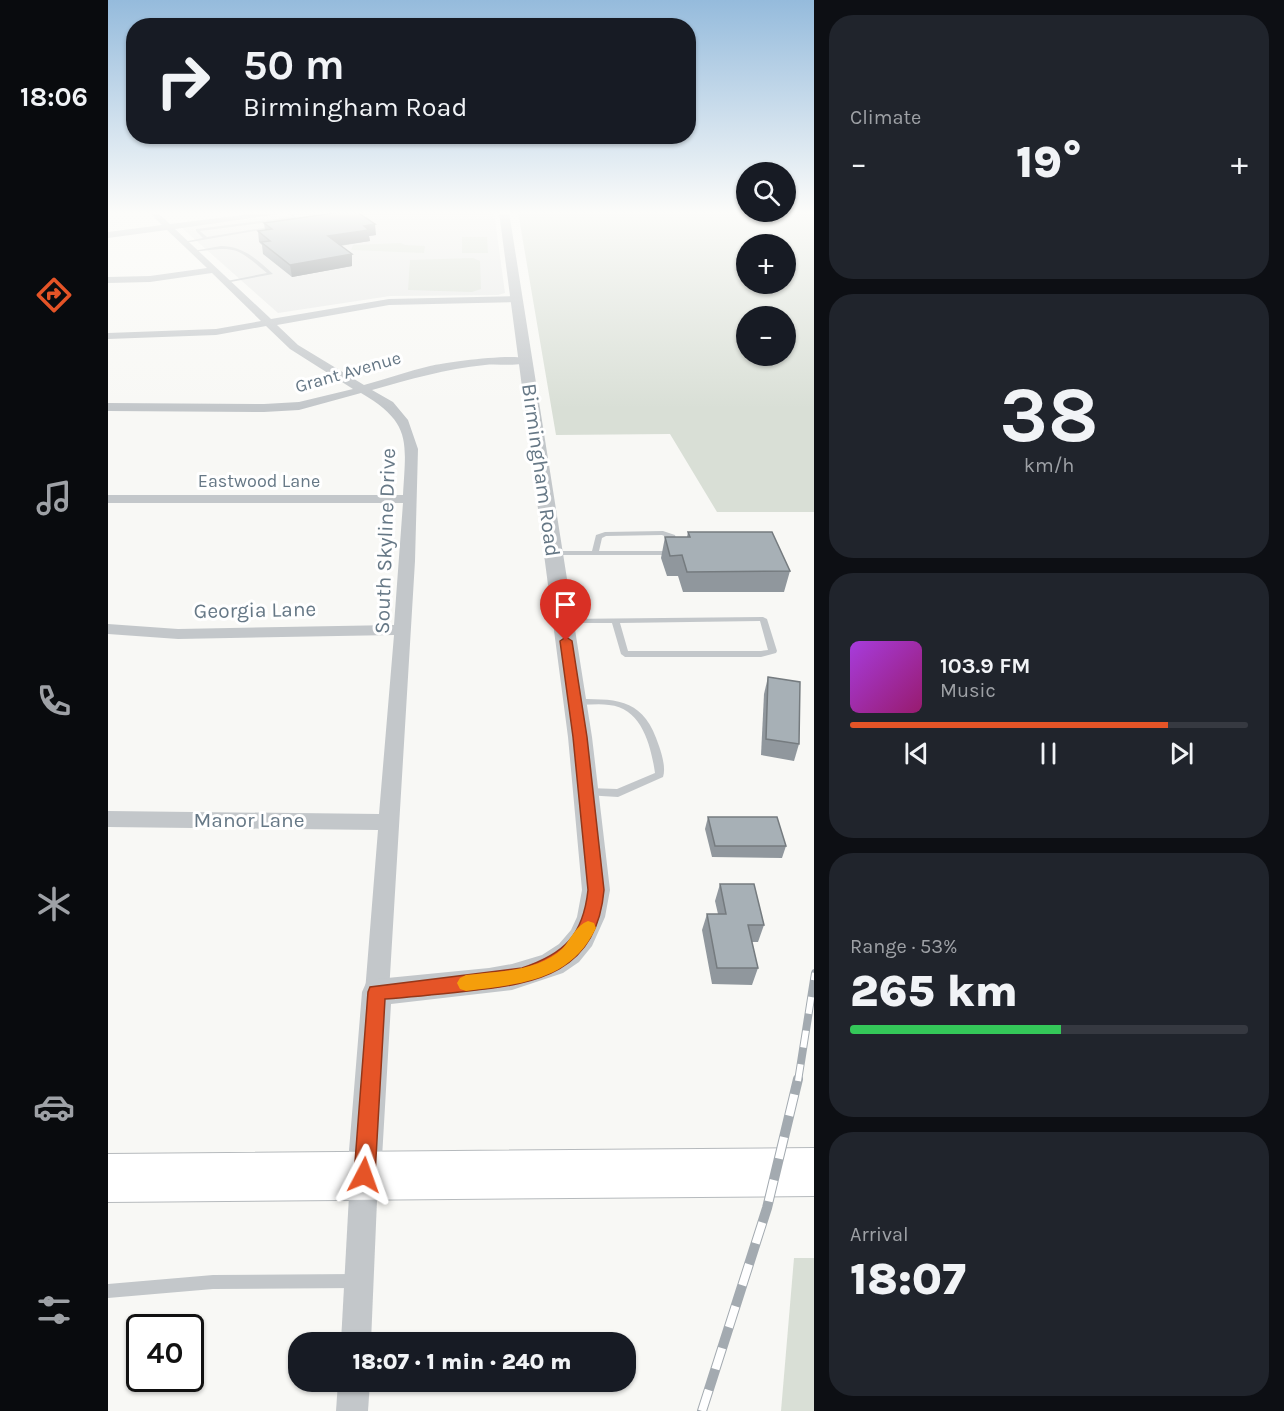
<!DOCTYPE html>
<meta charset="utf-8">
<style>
:root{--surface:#171b24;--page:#20242c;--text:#f1f3f6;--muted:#9ea1a6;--line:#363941;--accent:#e55427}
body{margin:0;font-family:Karla,sans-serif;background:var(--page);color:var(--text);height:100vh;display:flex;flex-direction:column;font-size:22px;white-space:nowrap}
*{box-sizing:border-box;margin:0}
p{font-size:20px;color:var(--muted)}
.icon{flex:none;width:33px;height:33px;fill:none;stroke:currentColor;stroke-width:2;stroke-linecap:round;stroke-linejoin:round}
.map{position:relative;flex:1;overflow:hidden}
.side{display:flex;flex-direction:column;gap:15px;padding:15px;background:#0d0f14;width:470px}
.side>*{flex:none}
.banner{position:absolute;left:18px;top:18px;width:570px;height:126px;border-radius:24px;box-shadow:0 2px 4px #0004;background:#171b24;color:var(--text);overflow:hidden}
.tools{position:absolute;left:628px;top:162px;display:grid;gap:12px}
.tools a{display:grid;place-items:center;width:60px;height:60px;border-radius:50%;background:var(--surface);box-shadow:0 2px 4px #0004;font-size:30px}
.speed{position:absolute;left:18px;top:1314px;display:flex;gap:12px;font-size:30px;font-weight:700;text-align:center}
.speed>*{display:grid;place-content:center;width:78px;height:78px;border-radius:50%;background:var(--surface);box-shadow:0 2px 4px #0004;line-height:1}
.speed .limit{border:3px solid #111;border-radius:9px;background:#fff;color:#111}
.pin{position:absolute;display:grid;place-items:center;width:51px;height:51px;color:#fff;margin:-62px -26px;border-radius:50% 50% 50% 0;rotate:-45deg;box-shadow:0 0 6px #0007}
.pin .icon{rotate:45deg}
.me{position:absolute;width:66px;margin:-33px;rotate:4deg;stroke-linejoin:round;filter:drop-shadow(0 0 4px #0008)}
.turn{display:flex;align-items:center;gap:21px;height:126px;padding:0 18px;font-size:27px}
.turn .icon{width:78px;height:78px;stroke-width:2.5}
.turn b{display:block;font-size:42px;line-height:51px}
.big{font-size:45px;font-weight:800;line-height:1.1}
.side .card{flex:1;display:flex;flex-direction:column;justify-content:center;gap:9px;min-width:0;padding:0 21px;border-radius:24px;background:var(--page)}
.side .dial{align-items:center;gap:0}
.dial b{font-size:78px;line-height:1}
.song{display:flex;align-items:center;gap:18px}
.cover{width:72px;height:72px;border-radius:9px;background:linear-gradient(135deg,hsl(280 70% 55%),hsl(320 70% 35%))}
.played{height:6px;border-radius:3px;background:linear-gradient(90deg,var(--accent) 80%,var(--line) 80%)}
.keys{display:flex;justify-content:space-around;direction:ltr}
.heat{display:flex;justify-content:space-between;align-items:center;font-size:33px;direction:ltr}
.charge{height:9px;border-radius:4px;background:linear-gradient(90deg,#34c759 53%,var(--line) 0)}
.trip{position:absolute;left:180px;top:1332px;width:348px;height:60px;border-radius:24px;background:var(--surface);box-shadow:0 2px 4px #0004;font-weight:800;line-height:60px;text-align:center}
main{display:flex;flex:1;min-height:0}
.menu{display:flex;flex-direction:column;width:108px;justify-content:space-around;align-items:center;background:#090b0e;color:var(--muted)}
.menu .icon{width:42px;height:42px}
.menu .current{color:var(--accent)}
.menu b{font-size:27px;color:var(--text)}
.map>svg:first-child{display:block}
</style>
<main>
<nav class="menu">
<b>18:06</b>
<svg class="icon current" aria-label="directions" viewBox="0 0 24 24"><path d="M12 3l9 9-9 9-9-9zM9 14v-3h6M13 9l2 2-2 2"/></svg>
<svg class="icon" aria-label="music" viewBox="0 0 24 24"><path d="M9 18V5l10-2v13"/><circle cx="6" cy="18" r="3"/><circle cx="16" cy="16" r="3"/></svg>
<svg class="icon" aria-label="phone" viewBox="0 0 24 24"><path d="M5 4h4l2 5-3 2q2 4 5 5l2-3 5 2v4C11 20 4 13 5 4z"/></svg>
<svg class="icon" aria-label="climate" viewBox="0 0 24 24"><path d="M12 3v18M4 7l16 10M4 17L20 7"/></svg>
<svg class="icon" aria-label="car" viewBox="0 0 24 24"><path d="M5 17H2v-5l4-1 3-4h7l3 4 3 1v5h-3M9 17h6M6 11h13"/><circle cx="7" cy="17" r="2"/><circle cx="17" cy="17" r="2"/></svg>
<svg class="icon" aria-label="filters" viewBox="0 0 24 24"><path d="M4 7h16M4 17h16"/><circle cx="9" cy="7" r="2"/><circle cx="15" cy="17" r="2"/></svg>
</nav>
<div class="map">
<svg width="707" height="1411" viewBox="0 0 707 1411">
<rect width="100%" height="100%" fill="#f8f8f5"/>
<polygon fill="#e8e9e8" points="202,212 386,212 397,293 390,295 282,296 170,313 73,227"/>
<g fill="#d9dfd6" fill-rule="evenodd">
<path d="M410,212H706V512H609L562,434L448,435ZM639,244H678V284H639ZM639,316H678V356H639Z"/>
<polygon points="354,237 379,237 380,253 354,253"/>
<polygon points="293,243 297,245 317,246 316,253 243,250 245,245"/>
<polygon points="365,258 372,261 373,289 364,292 300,290 302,260"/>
<polygon points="686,1258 706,1258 706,1411 673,1411"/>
</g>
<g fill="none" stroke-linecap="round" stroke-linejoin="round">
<defs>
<polygon id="trunk" points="707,1148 707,1196 0,1202 0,1154"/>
</defs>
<use href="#trunk" stroke="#b6babd" stroke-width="2"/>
<g fill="#c3c7ca" fill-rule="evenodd">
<polygon points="181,212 185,212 190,224 182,225 182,223 186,222 185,219 92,231 99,237 167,226 169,227 77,243 75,242 95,238 88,231 88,229 184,217"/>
<path d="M113,246C135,246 150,260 165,274L117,283V282L119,281L159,273C128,247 128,246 87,252L85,251Z"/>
<path d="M555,531L567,535L570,545L561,555H445L441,553L445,551H484L488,535L497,532ZM554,535L561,538L562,545L556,551H491L494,538L498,536Z"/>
<path d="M655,617L659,619L669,651L668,653L653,657H517L513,654L504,623H455L451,621L455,619ZM652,621L660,650L653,651H520L512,623Z"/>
<path d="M467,699C510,699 536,698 551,746C554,755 558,768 555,777L510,797L477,795L475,792L477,789L480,788L509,789L547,773C543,746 534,708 501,705C489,703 476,706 464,704L463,702L464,700Z"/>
<polygon points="248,1274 253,1276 255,1281 253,1286 248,1288 105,1289 0,1298 0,1284 105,1275"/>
</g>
<g fill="#c3c7ca" fill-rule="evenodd">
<path d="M41,212H49L62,224L157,212H176L172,214L67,229L163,319L281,299L408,296L413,299L408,302L281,305L169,325L190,345L256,385C278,379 300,371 322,366C338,362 413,352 423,360C413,368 390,363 377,365C337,369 303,379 264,390L285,402L300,420L310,449L307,561L281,992L277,999L269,1003L261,999L257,992L270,830L0,827V811L271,814L286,635L70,639L0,634V624L70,629L286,625L295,503H0V495H295C298,441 304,423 253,393L191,410L156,412L0,411V403L156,404L191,402L245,389L182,349L158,326L108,335L0,339V333L108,329L153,321L104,273L42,282L0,283V277L42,276L99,268L59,230L0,238V232L54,225Z"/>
<polygon points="256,1163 266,1167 270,1177 263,1342 233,1342 242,1177 246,1167"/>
<polygon points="230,1382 262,1382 260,1411 228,1411"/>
</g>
<polygon fill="#c3c7ca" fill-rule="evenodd" points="391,212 401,212 484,737 502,890 497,917 484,946 471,962 455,973 404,990 283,1004 273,1175 268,1187 256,1192 244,1187 239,1175 254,992 258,983 269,979 381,968 404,964 434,955 451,944 463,930 469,917 474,890 460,737"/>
<use href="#trunk" fill="#fff" fill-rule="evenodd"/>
<defs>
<polyline id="rail-far1" points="690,1081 707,973"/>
<polyline id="rail" points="594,1411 659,1208 690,1079"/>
</defs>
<use href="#rail-far1" stroke="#a3aab0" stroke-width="8"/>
<use href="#rail" stroke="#a3aab0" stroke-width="10"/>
<use href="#rail-far1" stroke="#fff" stroke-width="6" stroke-dasharray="17" stroke-linecap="butt"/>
<use href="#rail" stroke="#fff" stroke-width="8" stroke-dasharray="22" stroke-linecap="butt"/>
</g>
<g fill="#90979d">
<polygon points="156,223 268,235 261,236 262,241 232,246 244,254 244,266 184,277 155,254 154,245 151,242 150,231 157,230"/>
<polygon points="580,532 682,571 676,592 575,592 570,576 559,576 553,558 557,537 579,537"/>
<polygon points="660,677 691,744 686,761 653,755 656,694"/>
<polygon points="600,817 678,846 674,858 604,857 597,829"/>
<polygon points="612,884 656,925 650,942 644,942 650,968 644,985 604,984 594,930 599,914 610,914 607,901"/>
</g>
<g fill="#757b7f">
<polygon points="267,224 268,235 261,236 262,241 221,247 220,236 256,226"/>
<polygon points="244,254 244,266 184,277 182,265"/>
</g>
<g fill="#a7b0b6" stroke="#757b7f" stroke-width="1.5">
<polygon points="233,212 249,212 267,224 256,226 261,230 220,236 244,254 182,265 153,242 162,241 150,231 164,229 156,223"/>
<polygon points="580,532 664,532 682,571 579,572 574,555 562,556 557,537 582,537"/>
<polygon points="660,677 692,682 691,744 658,739"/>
<polygon points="600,817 669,817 678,846 607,846"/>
<polygon points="612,884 646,884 656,925 640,925 650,968 609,968 599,914 618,914"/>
</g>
<linearGradient id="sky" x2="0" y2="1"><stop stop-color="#95bbdc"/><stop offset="0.52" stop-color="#fcfcfa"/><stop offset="1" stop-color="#fcfcfa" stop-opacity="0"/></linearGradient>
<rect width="707" height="409" fill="url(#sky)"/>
<path fill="#e55427" stroke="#953719" stroke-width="1.5" d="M458,637L464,641L479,737L496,890C489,972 430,984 360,991C333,994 305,997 277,999L267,1175L264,1182L256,1186L249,1182L246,1175L260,992L262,987L414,968C456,954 475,936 480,890L465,737L452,641Z"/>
<path fill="#f59e0b" d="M480,921L486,923L488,928C462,982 411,984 358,991L352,989L349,983L352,978L358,975C390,971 430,972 455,948C463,939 468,925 480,921Z"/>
<g text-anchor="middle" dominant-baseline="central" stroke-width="6" stroke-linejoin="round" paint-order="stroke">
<g font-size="18" fill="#667886" stroke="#fff">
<text transform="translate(240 372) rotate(-16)">Grant Avenue</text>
<text x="151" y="481">Eastwood Lane</text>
</g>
<g font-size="21" fill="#667886" stroke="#fff">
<text transform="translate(433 470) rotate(82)">Birmingham Road</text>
<text transform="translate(277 541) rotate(-88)">South Skyline Drive</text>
<text transform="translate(147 610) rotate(-1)">Georgia Lane</text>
<text x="141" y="820">Manor Lane</text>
</g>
</g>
</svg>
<div class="tools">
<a><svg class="icon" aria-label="search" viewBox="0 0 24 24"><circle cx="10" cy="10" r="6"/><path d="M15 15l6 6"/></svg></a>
<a>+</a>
<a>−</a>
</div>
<div class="speed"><div class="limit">40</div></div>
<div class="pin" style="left:458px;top:641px;background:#d93025"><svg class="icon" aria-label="arrive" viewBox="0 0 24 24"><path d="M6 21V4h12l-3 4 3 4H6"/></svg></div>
<svg class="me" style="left:256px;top:1175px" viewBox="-20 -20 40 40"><path d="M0-17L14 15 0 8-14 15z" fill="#e55427" stroke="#fff" stroke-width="4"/></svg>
<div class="trip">18:07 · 1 min · 240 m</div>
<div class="banner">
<div class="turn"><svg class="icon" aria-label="right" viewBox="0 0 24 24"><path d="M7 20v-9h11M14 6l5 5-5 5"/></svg><div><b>50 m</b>Birmingham Road</div></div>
</div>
</div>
<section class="side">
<div class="card"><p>Climate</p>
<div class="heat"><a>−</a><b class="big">19°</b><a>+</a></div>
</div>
<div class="card dial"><b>38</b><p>km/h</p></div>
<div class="card">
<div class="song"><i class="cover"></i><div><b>103.9 FM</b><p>Music</p></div></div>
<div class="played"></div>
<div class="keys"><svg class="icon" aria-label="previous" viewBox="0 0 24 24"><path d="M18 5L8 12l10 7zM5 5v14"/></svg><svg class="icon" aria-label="pause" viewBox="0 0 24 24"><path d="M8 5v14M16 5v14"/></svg><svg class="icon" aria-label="next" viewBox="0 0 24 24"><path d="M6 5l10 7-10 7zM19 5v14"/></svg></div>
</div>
<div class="card"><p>Range · 53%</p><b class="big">265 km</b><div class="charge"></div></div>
<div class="card"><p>Arrival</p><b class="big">18:07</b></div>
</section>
</main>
